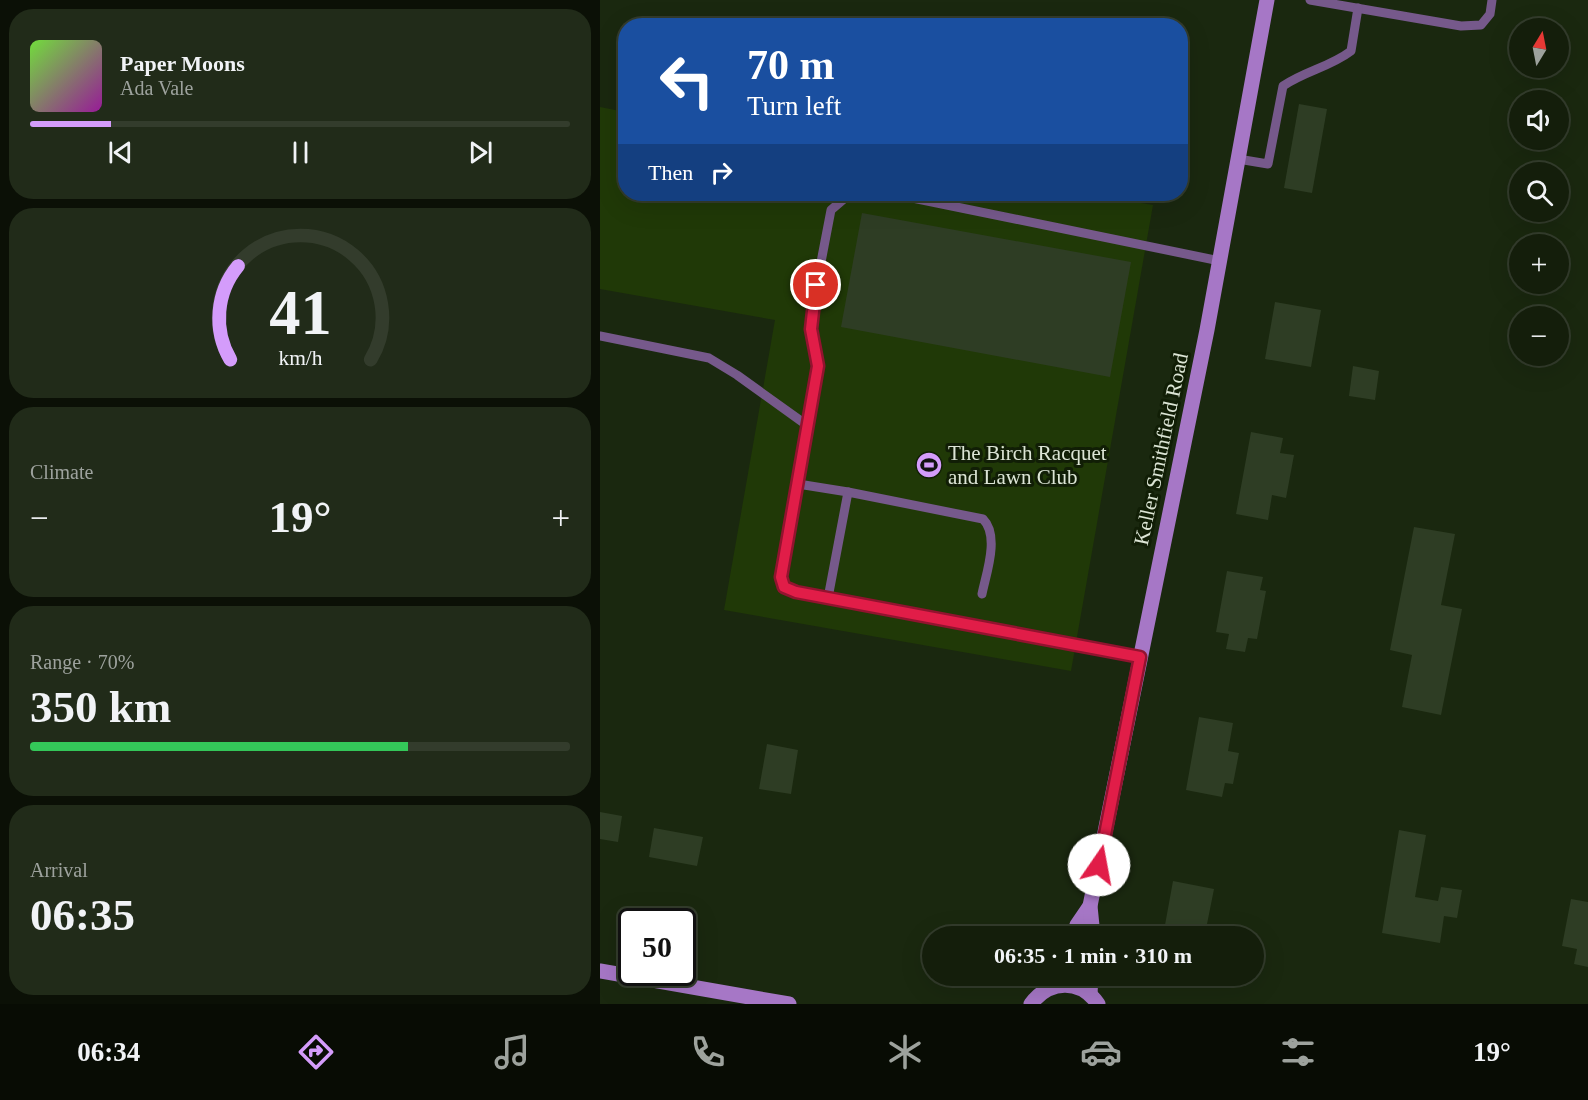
<!DOCTYPE html>
<meta charset="utf-8">
<style>
:root{--surface:#141e0b;--page:#212b19;--text:#f1f3f6;--muted:#9da29d;--line:#333c2c;--accent:#d49cfb}
body{margin:0;font-family:"Times New Roman",serif;background:var(--page);color:var(--text);height:100vh;display:flex;flex-direction:column;font-size:22px;white-space:nowrap}
*{box-sizing:border-box;margin:0}
p{font-size:20px;color:var(--muted)}
.icon{flex:none;width:33px;height:33px;fill:none;stroke:currentColor;stroke-width:2;stroke-linecap:round;stroke-linejoin:round}
.map{position:relative;flex:1;overflow:hidden}
.panel{display:flex;flex-direction:column;gap:9px;padding:9px;background:#0b1006;width:600px}
.panel>*{flex:none}
.hud{position:absolute;left:18px;top:18px;width:570px;height:183px;border-radius:24px;box-shadow:0 6px 24px #0002,0 0 0 2px var(--line);background:#1a4fa0;color:#fff;overflow:hidden}
.needle{width:39px;rotate:10deg}
.buttons{position:absolute;left:909px;top:18px;display:grid;gap:12px}
.buttons a{display:grid;place-items:center;width:60px;height:60px;border-radius:50%;background:var(--surface);box-shadow:0 6px 24px #0002,0 0 0 2px var(--line);font-size:30px}
.speed{position:absolute;left:18px;top:908px;display:flex;gap:12px;font-size:30px;font-weight:700;text-align:center}
.speed>*{display:grid;place-content:center;width:78px;height:78px;border-radius:50%;background:var(--surface);box-shadow:0 6px 24px #0002,0 0 0 2px var(--line);line-height:1}
.speed .limit{border:3px solid #111;border-radius:9px;background:#fff;color:#111}
.pin{position:absolute;display:grid;place-items:center;width:51px;height:51px;color:#fff;margin:-26px;border:3px solid #fff;border-radius:50%;box-shadow:0 2px 6px #0007}
.me{position:absolute;width:66px;margin:-33px;rotate:12deg;stroke-linejoin:round;filter:drop-shadow(0 0 4px #0008)}
.turn{display:flex;align-items:center;gap:21px;height:126px;padding:0 30px;font-size:27px}
.turn .icon{width:78px;height:78px;stroke-width:2.5}
.turn b{display:block;font-size:42px;line-height:51px}
.then{display:flex;align-items:center;height:57px;padding:0 30px;background:#0003;gap:12px;font-size:22px}
.big{font-size:45px;font-weight:700;line-height:1.1}
.panel .tile{flex:1;display:flex;flex-direction:column;justify-content:center;gap:9px;min-width:0;padding:0 21px;border-radius:24px;background:var(--page)}
.panel .dial{align-items:center;gap:0}
.dial svg{height:156px;overflow:visible;fill:none;stroke:var(--line);stroke-width:7;stroke-linecap:round;text-anchor:middle}
.dial text{fill:var(--text);stroke:none}
.song{display:flex;align-items:center;gap:18px}
.cover{width:72px;height:72px;border-radius:9px;background:linear-gradient(135deg,hsl(100 70% 55%),hsl(300 70% 35%))}
.played{height:6px;border-radius:3px;background:linear-gradient(90deg,var(--accent) 15%,var(--line) 15%)}
.keys{display:flex;justify-content:space-around;direction:ltr}
.heat{display:flex;justify-content:space-between;align-items:center;font-size:33px;direction:ltr}
.charge{height:9px;border-radius:4px;background:linear-gradient(90deg,#34c759 70%,var(--line) 0)}
.trip{position:absolute;left:322px;top:926px;width:342px;height:60px;border-radius:30px;background:var(--surface);box-shadow:0 6px 24px #0002,0 0 0 2px var(--line);font-weight:700;line-height:60px;text-align:center}
.tabs{display:flex;height:96px;justify-content:space-around;align-items:center;background:#080c04;color:var(--muted)}
.tabs .icon{width:42px;height:42px}
.tabs .selected{color:var(--accent)}
.tabs b{font-size:27px;color:var(--text)}
main{display:flex;flex:1;min-height:0}
.map>svg:first-child{display:block}
</style>
<main>
<section class="panel">
<div class="tile">
<div class="song"><i class="cover"></i><div><b>Paper Moons</b><p>Ada Vale</p></div></div>
<div class="played"></div>
<div class="keys"><svg class="icon" aria-label="previous" viewBox="0 0 24 24"><path d="M18 5L8 12l10 7zM5 5v14"/></svg><svg class="icon" aria-label="pause" viewBox="0 0 24 24"><path d="M8 5v14M16 5v14"/></svg><svg class="icon" aria-label="next" viewBox="0 0 24 24"><path d="M6 5l10 7-10 7zM19 5v14"/></svg></div>
</div>
<div class="tile dial"><svg viewBox="0 0 100 80">
<path d="M14 69A42 42 0 1 1 86 69"/>
<path d="M14 69A42 42 0 0 1 18 21" stroke="#d49cfb"/>
<text x="50" y="56" font-size="32" font-weight="700">41</text>
<text x="50" y="72" font-size="11">km/h</text>
</svg></div>
<div class="tile"><p>Climate</p>
<div class="heat"><a>−</a><b class="big">19°</b><a>+</a></div>
</div>
<div class="tile"><p>Range · 70%</p><b class="big">350 km</b><div class="charge"></div></div>
<div class="tile"><p>Arrival</p><b class="big">06:35</b></div>
</section>
<div class="map">
<svg width="988" height="1004" viewBox="0 0 988 1004">
<rect width="100%" height="100%" fill="#1a280f"/>
<polygon fill="#203907" points="0,107 25,112 26,194 488,194 553,205 471,671 124,610 175,320 0,289"/>
<g fill="#2e3d24">
<polygon points="699,104 727,109 712,193 684,188"/>
<polygon points="262,213 531,262 510,377 241,327"/>
<polygon points="675,302 721,310 711,367 665,359"/>
<polygon points="753,366 779,371 775,400 749,396"/>
<polygon points="651,432 683,438 680,453 694,455 686,498 672,495 668,520 636,514"/>
<polygon points="814,527 855,534 841,605 862,609 841,715 802,707 812,655 790,650"/>
<polygon points="627,571 663,577 660,590 666,591 657,639 648,638 645,652 626,649 629,634 616,632"/>
<polygon points="599,717 633,723 628,751 639,753 633,784 625,783 622,797 586,790"/>
<polygon points="167,744 198,750 191,794 159,789"/>
<polygon points="0,812 22,816 18,842 0,839"/>
<polygon points="54,828 103,837 97,866 49,857"/>
<polygon points="799,830 826,835 815,897 838,901 841,887 862,890 857,918 844,916 840,943 782,933"/>
<polygon points="573,881 614,889 606,929 629,934 629,936 563,936"/>
<polygon points="971,899 988,902 988,967 974,964 977,949 962,946"/>
<polygon points="615,975 648,975 646,986 614,980"/>
</g>
<g fill="none" stroke-linecap="round" stroke-linejoin="round">
<g stroke="#76598b" stroke-width="9">
<polyline points="710,0 861,26 881,25 890,14 892,0"/>
<path d="M638,159L668,164L683,86C705,71 730,67 751,51L758,8"/>
<polyline points="0,336 109,358 137,375 208,426"/>
<polyline points="198,484 248,492"/>
<path d="M228,598L248,492L383,519C400,536 386,574 382,594"/>
<polyline points="540,657 196,592 184,587 181,577 218,366 211,329 212,309 231,210 245,198 267,194 293,194 620,261"/>
</g>
<g stroke="#a677c6" stroke-width="15">
<polyline points="473,936 477,925 490,906"/>
<polyline points="493,936 490,906 607,330 667,0"/>
<polyline points="0,971 189,1004"/>
<polyline points="490,994 491,975"/>
<path d="M431,1004C449,980 480,978 498,1004"/>
</g>
</g>
<g fill="none" stroke-linecap="round" stroke-linejoin="round">
<defs>
<polyline id="route" points="216,285 211,329 218,366 181,577 184,587 196,592 540,657 499,865"/>
</defs>
<use href="#route" stroke="#92132f" stroke-width="15"/>
<use href="#route" stroke="#e11d48" stroke-width="10"/>
</g>
<defs>
<symbol id="stadium-disc" viewBox="-11 -11 22 22"><circle r="9.5" fill="#d49cfb" stroke="#111e06"/><path d="M0-5a6.5 5 0 1 0 0 10a6.5 5 0 1 0 0-10ZM-3.5-1.8h7v3.6h-7Z" fill="#111"/></symbol>
</defs>
<g fill-rule="evenodd">
<use href="#stadium-disc" x="314" y="450" width="30" height="30"/>
</g>
<g text-anchor="middle" dominant-baseline="central" stroke-width="6" stroke-linejoin="round" paint-order="stroke">
<g font-size="21" fill="#dce5d5" stroke="#111e06">
<text transform="translate(561 449) rotate(-78)">Keller Smithfield Road</text>
</g>
<g font-size="21" fill="#dce5d5" stroke="#111e06" text-anchor="start">
<text x="348" y="453">The Birch Racquet<tspan x="348" dy="24">and Lawn Club</tspan></text>
</g>
</g>
</svg>
<div class="buttons">
<a><svg class="needle" viewBox="-14 -14 28 28"><path d="M0-13l5 13h-10z" fill="#e53935"/><path d="M0 13l5-13h-10z" fill="#9da29d"/></svg></a>
<a><svg class="icon" aria-label="sound" viewBox="0 0 24 24"><path d="M4 9h4l5-4v14l-5-4H4zM17 9q2 3 0 6"/></svg></a>
<a><svg class="icon" aria-label="search" viewBox="0 0 24 24"><circle cx="10" cy="10" r="6"/><path d="M15 15l6 6"/></svg></a>
<a>+</a>
<a>−</a>
</div>
<div class="speed"><div class="limit">50</div></div>
<div class="pin" style="left:216px;top:285px;background:#d93025"><svg class="icon" aria-label="arrive" viewBox="0 0 24 24"><path d="M6 21V4h12l-3 4 3 4H6"/></svg></div>
<svg class="me" style="left:499px;top:865px" viewBox="-20 -20 40 40"><circle r="19" fill="#fff"/><path d="M0-13L10 11 0 6-10 11z" fill="#e11d48"/></svg>
<div class="trip">06:35 · 1 min · 310 m</div>
<div class="hud">
<div class="turn"><svg class="icon" aria-label="left" viewBox="0 0 24 24"><path d="M17 20v-9H6M10 6l-5 5 5 5"/></svg><div><b>70 m</b>Turn left</div></div>
<div class="then">Then<svg class="icon" aria-label="right" viewBox="0 0 24 24"><path d="M7 20v-9h11M14 6l5 5-5 5"/></svg></div>
</div>
</div>
</main>
<nav class="tabs">
<b>06:34</b>
<svg class="icon selected" aria-label="directions" viewBox="0 0 24 24"><path d="M12 3l9 9-9 9-9-9zM9 14v-3h6M13 9l2 2-2 2"/></svg>
<svg class="icon" aria-label="music" viewBox="0 0 24 24"><path d="M9 18V5l10-2v13"/><circle cx="6" cy="18" r="3"/><circle cx="16" cy="16" r="3"/></svg>
<svg class="icon" aria-label="phone" viewBox="0 0 24 24"><path d="M5 4h4l2 5-3 2q2 4 5 5l2-3 5 2v4C11 20 4 13 5 4z"/></svg>
<svg class="icon" aria-label="climate" viewBox="0 0 24 24"><path d="M12 3v18M4 7l16 10M4 17L20 7"/></svg>
<svg class="icon" aria-label="car" viewBox="0 0 24 24"><path d="M5 17H2v-5l4-1 3-4h7l3 4 3 1v5h-3M9 17h6M6 11h13"/><circle cx="7" cy="17" r="2"/><circle cx="17" cy="17" r="2"/></svg>
<svg class="icon" aria-label="filters" viewBox="0 0 24 24"><path d="M4 7h16M4 17h16"/><circle cx="9" cy="7" r="2"/><circle cx="15" cy="17" r="2"/></svg>
<b>19°</b>
</nav>
